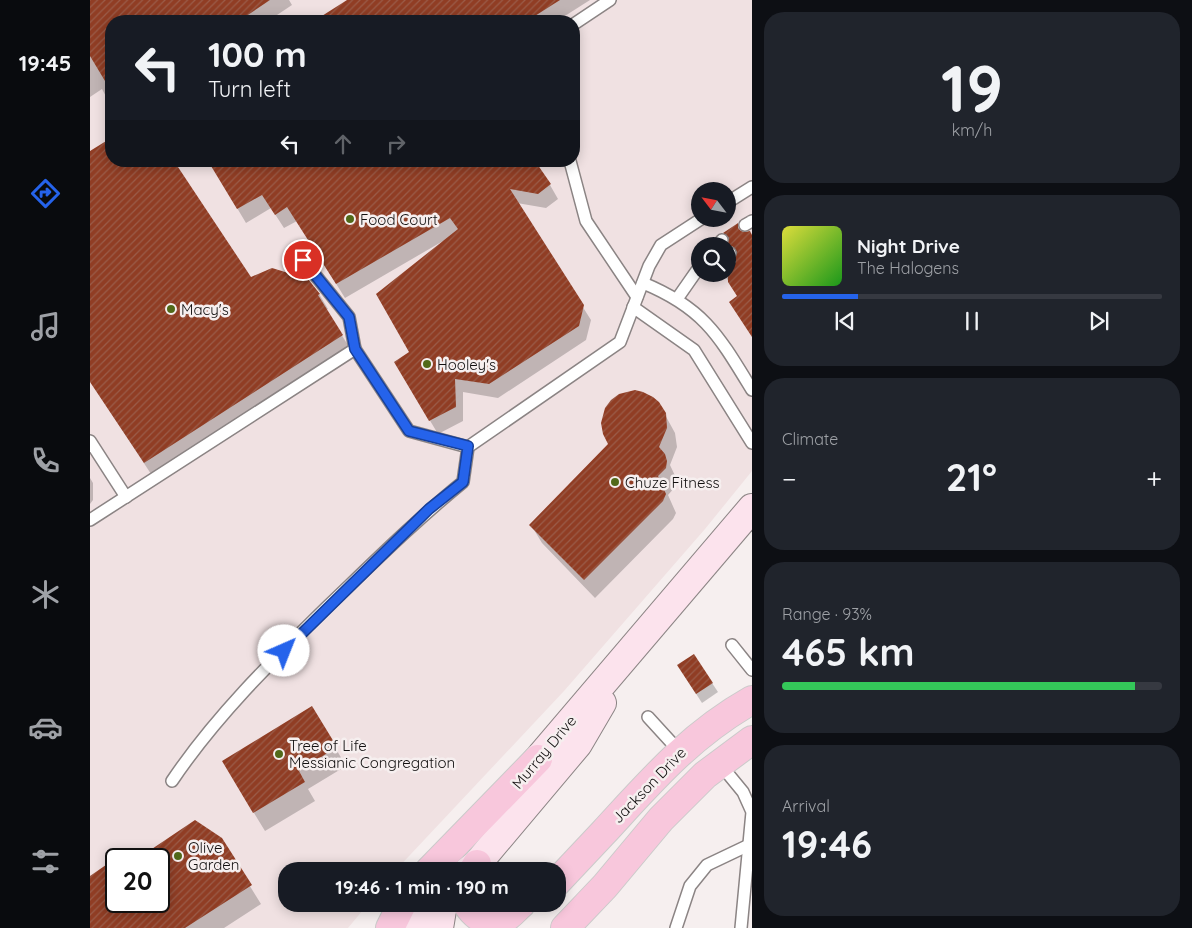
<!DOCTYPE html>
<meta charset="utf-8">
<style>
:root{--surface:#171b24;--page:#20242c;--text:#f1f3f6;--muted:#9ea1a6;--line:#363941;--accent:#2563eb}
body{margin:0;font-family:Quicksand,sans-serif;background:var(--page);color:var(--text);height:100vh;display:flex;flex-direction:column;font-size:19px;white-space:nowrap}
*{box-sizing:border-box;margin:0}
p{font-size:16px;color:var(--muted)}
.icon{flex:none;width:28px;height:28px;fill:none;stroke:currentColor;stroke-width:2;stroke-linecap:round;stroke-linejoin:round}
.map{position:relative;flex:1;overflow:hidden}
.side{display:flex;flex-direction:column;gap:12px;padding:12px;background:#0d0f14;width:440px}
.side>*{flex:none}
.hud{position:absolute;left:15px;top:15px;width:475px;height:152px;border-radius:20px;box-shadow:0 2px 12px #0003;background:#171b24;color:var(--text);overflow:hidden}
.needle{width:32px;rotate:302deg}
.fabs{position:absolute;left:601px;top:182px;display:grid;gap:10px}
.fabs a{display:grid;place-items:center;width:45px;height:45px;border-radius:50%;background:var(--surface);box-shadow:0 2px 12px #0003;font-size:25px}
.speed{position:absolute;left:15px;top:848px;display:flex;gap:10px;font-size:25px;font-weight:700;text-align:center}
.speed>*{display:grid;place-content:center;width:65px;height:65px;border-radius:50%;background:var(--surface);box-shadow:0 2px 12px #0003;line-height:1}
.speed .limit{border:2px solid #111;border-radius:8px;background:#fff;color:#111}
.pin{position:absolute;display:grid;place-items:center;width:42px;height:42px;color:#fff;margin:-21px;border:2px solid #fff;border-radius:50%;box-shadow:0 1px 5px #0007}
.me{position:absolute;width:55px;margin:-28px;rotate:44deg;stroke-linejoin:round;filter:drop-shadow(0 0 4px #0008)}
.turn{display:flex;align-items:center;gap:18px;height:105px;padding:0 20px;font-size:22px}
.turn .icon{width:65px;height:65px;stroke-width:2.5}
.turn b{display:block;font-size:35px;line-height:42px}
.lanes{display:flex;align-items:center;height:48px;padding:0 20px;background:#0003;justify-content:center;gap:25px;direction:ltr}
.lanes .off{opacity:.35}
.big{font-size:38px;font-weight:800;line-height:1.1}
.side .widget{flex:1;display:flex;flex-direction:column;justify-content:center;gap:8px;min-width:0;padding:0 18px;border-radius:20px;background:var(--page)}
.side .dial{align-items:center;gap:0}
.dial b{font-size:65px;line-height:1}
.song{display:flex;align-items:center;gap:15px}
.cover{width:60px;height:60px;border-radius:8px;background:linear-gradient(135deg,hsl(60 70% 55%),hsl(120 70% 35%))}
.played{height:5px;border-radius:2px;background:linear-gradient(90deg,var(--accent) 20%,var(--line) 20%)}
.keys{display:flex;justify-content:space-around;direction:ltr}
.heat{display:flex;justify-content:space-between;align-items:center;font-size:28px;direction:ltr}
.charge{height:8px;border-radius:4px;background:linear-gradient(90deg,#34c759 93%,var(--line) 0)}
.trip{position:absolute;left:188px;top:862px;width:288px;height:50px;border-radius:20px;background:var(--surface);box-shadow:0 2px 12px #0003;font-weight:800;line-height:50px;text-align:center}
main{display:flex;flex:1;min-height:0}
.menu{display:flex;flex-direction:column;width:90px;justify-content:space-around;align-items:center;background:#090b0e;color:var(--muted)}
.menu .icon{width:35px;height:35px}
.menu .active{color:var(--accent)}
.menu b{font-size:22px;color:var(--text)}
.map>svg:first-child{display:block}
</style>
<main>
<nav class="menu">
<b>19:45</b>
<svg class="icon active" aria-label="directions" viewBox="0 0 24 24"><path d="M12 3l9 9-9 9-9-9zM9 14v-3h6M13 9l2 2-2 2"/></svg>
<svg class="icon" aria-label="music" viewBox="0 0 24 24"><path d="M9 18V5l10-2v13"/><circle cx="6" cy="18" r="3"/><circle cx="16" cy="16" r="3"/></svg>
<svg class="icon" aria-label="phone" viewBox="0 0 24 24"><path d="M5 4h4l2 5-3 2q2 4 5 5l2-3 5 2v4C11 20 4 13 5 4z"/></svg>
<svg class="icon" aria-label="climate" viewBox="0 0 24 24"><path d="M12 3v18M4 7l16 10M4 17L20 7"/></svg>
<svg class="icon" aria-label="car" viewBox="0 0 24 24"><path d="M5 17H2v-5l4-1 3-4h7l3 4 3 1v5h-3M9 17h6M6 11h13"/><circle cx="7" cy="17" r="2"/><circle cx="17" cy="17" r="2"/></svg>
<svg class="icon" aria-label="filters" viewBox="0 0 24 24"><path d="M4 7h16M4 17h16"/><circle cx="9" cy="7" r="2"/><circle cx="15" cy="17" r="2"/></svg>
</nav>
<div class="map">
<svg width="662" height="928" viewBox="0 0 662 928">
<defs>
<pattern id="building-hatch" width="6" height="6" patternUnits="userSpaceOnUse" patternTransform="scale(1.25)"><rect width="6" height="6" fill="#903d24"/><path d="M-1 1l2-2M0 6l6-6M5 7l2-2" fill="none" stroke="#9a5c49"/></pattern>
</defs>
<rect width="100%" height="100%" fill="#f6efef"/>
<path fill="#f0e1e2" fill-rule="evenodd" d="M0,0H662V471L615,529L474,691L305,871H196V904H278L258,928H0ZM21,21H484V161H21ZM610,191H638V219H610ZM610,246H638V274H610ZM26,859H69V901H26Z"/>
<g fill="#0003">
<polygon points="0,0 199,0 202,5 178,21 21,21 21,106 12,89 0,97"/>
<polygon points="259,0 500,0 467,21 227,21"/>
<polygon points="21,139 21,161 160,278 218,280 229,294 238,309 236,310 261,350 63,477 0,381 0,153"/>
<polygon points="119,161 460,185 468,199 456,208 427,203 501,320 496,340 408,398 373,392 373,421 348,434 305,362 321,352 353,241 255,298 207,221 194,228 181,208 156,223"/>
<polygon points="647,225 652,233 662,237 662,337 648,297 634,274 638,274 638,269 647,263 638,247 640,243 635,233"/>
<polygon points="568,402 585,433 587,447 580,465 587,480 586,486 578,495 586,513 583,519 505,598 452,543 441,525"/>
<polygon points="0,478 3,483 3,500 0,504"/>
<polygon points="594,675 622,683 628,692 612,703"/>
<polygon points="222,708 256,766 218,789 225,801 175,831 144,780"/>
<polygon points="131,839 171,904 134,928 0,928 0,877 26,860 26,901 69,901 69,859"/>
<polygon points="36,853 40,859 28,859"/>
</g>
<g fill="url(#building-hatch)">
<polygon points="0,0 180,0 149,21 21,21 21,91 0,56"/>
<polygon points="257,0 470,0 437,21 224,21"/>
<polygon points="21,138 21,161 84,161 161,277 182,268 218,279 230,294 228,295 253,335 54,463 0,382 0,151"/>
<polygon points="118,161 445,161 461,184 448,194 420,189 494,305 489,326 399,384 365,379 366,407 339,421 304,362 319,352 286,294 368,229 360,218 246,284 197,207 185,215 172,195 147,209"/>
<polygon points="648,223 648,228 651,231 655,232 660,231 662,235 662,337 639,302 647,296 638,282 638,267 646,262 644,259 647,252 642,246 637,246 639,238 633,233"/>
<polygon points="545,390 553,392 563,397 569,402 576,413 577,428 569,447 575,454 577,461 576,468 568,476 576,494 573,501 494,580 439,525 518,444 513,434 511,423 515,408 521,400 529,394"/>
<polygon points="604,654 623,683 606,694 587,665"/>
<polygon points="222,706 247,747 209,771 215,782 163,813 132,761"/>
<polygon points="105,820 132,838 162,885 95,928 0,928 0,876 26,858 26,901 69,901 69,859 47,859"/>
</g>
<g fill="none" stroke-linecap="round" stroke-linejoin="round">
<defs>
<g id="lane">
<polyline points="484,24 520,0"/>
<polyline points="480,161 496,221 547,297"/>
<polyline points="638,202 662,187"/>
<polyline points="655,225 662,221"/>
<polyline points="627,246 632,240"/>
<polyline points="638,255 640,253"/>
<polyline points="213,260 259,317 265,349"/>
<path d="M553,283C614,308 629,336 662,390"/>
<polyline points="587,299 610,266"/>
<polyline points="543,307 604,350 662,443"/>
<polyline points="0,441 36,497"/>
<polyline points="0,520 265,349 319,431 378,447 530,342 559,266 571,245 611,219"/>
<polyline points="642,645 662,670"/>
<polyline points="558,717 590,752"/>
<polyline points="630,764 653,792 662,812 651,928"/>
<path d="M82,781C125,717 181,662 236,608C281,565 325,521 373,482L378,447"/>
<polyline points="586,928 600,886 617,865 659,845"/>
</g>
<g id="secondary">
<polyline points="432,778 662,508"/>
<polyline points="378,871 387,864 488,744 512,703"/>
<polyline points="329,928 331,914 338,904"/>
<polyline points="349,928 353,904"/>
</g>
<g id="primary">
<polyline points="339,871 448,759"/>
<polyline points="383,871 387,864"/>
<path d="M466,883C482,866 498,849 514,832C561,781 600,735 662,700"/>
<path d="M377,904C385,917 400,927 415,918C421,915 426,908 431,904"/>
<polyline points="300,928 312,904"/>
<polyline points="475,928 515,886 571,819 615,775 662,740"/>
</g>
</defs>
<use href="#lane" stroke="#8b8484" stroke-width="14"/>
<use href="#secondary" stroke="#8b8484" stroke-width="30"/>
<use href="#primary" stroke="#cbcaca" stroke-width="30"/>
<use href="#lane" stroke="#fff" stroke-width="11"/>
<use href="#secondary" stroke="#fce3ed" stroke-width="28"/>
<use href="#primary" stroke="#f8c7dc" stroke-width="28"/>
</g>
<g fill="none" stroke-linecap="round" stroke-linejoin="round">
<defs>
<polyline id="route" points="194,651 339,509 373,482 378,446 319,431 265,349 259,317 213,260"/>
</defs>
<use href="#route" stroke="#184099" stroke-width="12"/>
<use href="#route" stroke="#2563eb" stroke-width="9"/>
</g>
<g fill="#516919" stroke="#f6efef" stroke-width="2">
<circle cx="260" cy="219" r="5"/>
<circle cx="81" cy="309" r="5"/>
<circle cx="337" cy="364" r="5"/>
<circle cx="525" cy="482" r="5"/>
<circle cx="189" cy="754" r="5"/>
<circle cx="88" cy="856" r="5"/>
</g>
<g text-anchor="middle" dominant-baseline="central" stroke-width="5" stroke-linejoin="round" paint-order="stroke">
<g font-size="15" fill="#121010" stroke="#f6efef" text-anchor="start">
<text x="270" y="219">Food Court</text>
<text x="91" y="309">Macy's</text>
<text x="347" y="364">Hooley's</text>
<text x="535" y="482">Chuze Fitness</text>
<text x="199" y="745">Tree of Life<tspan x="199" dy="17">Messianic Congregation</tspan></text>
<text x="98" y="847">Olive<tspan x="98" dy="17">Garden</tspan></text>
</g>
<g font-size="15" fill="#121010" stroke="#f6efef">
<text transform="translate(454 752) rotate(-50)">Murray Drive</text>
<text transform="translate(559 785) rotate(-46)">Jackson Drive</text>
</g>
</g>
</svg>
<div class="fabs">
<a><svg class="needle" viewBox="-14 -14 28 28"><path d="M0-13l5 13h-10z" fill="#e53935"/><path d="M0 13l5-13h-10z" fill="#9ea1a6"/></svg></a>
<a><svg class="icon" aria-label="search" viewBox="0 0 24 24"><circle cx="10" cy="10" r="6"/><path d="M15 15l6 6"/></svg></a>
</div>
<div class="speed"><div class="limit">20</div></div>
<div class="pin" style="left:213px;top:260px;background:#d93025"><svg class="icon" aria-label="arrive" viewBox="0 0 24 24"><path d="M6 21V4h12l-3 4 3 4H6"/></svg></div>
<svg class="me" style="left:194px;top:651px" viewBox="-20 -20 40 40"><circle r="19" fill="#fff"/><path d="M0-13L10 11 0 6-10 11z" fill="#2563eb"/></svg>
<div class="trip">19:46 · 1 min · 190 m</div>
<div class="hud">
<div class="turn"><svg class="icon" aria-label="left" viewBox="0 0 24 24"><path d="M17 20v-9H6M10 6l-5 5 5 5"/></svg><div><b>100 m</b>Turn left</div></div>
<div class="lanes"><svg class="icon" aria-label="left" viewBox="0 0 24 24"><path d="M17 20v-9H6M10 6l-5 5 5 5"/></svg><svg class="icon off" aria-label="ahead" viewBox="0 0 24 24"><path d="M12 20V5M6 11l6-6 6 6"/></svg><svg class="icon off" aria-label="right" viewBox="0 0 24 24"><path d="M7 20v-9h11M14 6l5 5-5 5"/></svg></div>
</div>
</div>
<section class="side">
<div class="widget dial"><b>19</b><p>km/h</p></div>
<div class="widget">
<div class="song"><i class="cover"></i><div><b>Night Drive</b><p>The Halogens</p></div></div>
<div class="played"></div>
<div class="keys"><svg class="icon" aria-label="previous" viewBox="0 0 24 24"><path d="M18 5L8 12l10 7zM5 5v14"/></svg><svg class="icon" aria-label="pause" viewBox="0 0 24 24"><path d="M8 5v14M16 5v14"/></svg><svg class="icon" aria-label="next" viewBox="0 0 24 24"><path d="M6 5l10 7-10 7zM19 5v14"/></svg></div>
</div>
<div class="widget"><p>Climate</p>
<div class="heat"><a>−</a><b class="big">21°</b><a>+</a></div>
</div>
<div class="widget"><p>Range · 93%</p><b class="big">465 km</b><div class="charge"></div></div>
<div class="widget"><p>Arrival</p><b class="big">19:46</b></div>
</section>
</main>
